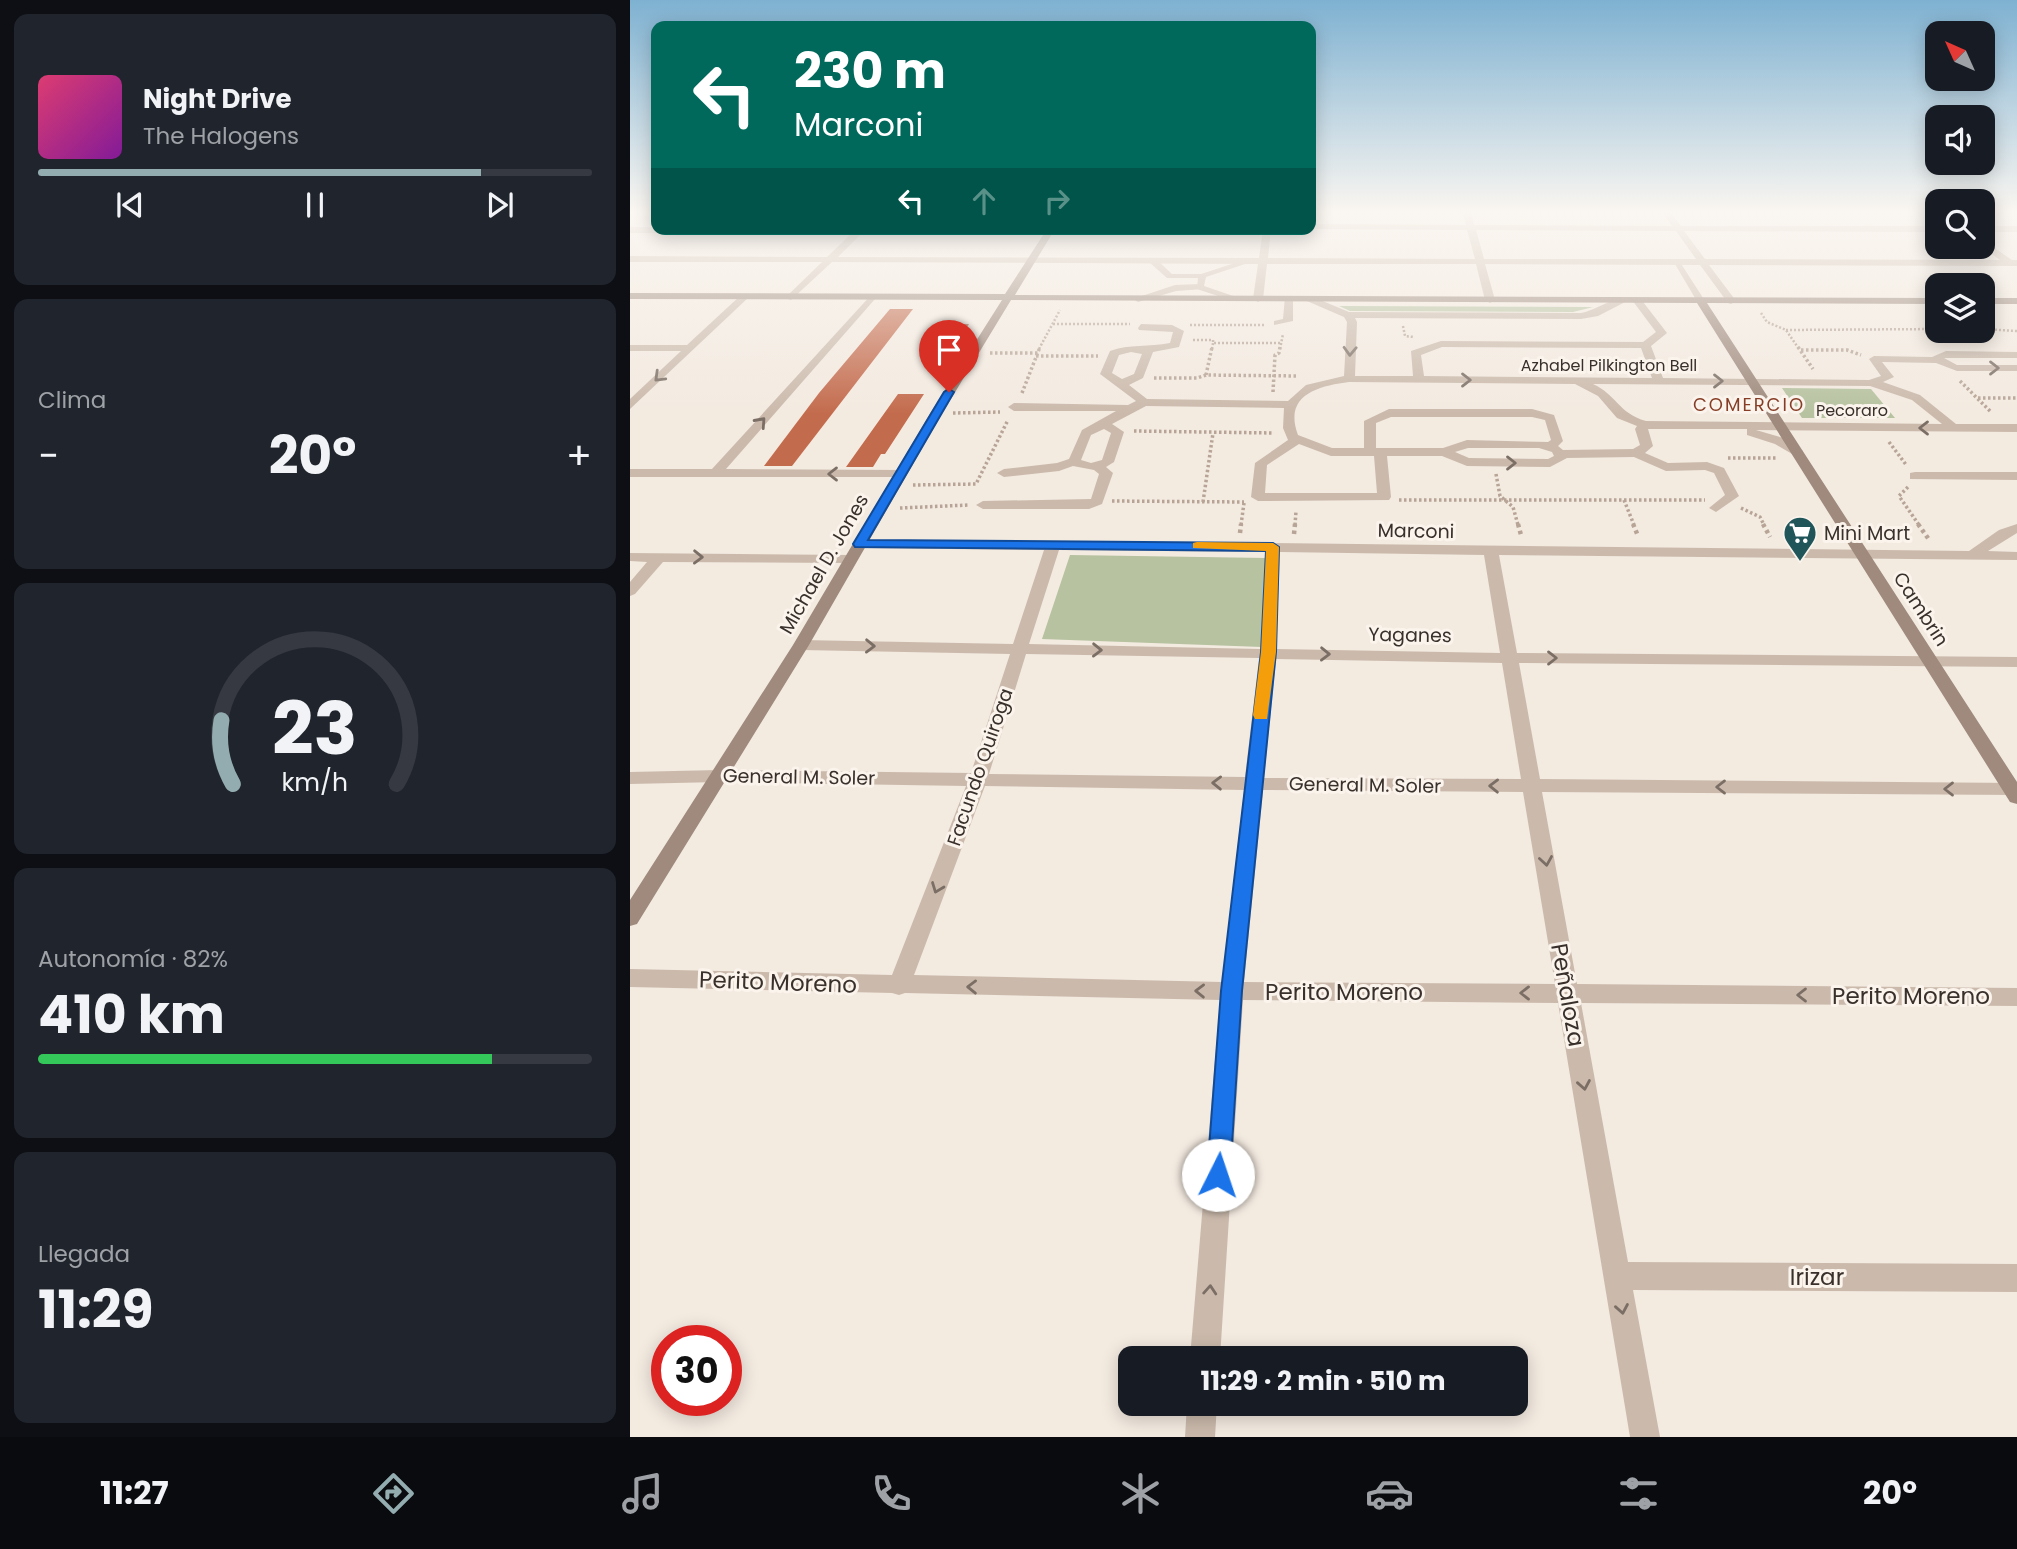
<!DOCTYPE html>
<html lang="es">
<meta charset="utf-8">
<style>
:root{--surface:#171b24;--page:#20242c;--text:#f1f3f6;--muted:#9ea1a6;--line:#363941;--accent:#93acb0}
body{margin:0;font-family:Poppins,sans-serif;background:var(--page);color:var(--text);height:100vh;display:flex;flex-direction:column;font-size:26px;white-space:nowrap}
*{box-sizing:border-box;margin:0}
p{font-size:23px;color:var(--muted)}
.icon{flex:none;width:38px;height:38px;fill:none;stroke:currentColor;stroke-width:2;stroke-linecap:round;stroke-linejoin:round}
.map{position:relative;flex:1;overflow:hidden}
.side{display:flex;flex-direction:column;gap:14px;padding:14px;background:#0d0f14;width:630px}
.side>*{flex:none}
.banner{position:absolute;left:21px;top:21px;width:665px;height:214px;border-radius:14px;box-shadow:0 4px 18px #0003;background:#00695c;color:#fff;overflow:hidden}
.needle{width:46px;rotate:315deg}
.buttons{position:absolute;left:1295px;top:21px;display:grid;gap:14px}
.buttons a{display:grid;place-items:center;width:70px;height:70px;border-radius:14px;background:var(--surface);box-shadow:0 4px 18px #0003;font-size:35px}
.speed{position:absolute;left:21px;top:1325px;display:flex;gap:14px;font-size:35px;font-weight:700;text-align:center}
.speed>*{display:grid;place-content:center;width:91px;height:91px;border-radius:50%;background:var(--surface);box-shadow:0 4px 18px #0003;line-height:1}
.speed .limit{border:10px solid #d22;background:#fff;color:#111}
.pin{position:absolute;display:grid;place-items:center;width:60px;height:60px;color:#fff;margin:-72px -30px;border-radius:50% 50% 50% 0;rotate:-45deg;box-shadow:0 0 7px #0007}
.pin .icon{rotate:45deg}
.me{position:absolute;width:77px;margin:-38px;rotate:4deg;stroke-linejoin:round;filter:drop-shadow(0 0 5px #0008)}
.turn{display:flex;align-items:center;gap:24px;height:147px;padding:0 28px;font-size:32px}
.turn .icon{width:91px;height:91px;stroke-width:2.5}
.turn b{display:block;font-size:49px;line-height:60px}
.lanes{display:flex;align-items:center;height:66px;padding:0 28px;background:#0003;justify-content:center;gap:35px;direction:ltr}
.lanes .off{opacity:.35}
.big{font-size:52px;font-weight:700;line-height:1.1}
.side .card{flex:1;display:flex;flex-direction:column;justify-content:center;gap:10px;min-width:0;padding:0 24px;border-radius:14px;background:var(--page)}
.side .dial{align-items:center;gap:0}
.dial svg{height:182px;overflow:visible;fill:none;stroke:var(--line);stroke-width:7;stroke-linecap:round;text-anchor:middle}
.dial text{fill:var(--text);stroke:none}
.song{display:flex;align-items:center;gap:21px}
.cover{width:84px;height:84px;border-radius:10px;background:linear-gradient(135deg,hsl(340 70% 55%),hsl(290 70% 35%))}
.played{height:7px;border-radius:4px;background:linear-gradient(90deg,var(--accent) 80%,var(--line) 80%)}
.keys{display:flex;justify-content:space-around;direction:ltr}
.heat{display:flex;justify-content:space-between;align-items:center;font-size:38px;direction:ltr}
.charge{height:10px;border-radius:5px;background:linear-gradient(90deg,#34c759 82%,var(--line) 0)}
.trip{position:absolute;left:488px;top:1346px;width:410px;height:70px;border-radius:14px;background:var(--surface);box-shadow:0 4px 18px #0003;font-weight:700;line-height:70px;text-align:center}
.tab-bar{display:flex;height:112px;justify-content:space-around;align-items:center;background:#090b0e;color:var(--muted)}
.tab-bar .icon{width:49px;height:49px}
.tab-bar .current{color:var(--accent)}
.tab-bar b{font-size:32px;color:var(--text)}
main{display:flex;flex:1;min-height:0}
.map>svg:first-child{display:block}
</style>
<main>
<section class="side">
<div class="card">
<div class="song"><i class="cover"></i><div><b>Night Drive</b><p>The Halogens</p></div></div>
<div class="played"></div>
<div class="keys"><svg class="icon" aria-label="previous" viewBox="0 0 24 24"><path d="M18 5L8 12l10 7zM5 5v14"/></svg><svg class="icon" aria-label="pause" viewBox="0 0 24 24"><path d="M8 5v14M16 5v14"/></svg><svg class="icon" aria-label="next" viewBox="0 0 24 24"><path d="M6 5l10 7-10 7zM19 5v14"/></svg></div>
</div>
<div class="card"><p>Clima</p>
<div class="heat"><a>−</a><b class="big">20°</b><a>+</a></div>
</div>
<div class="card dial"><svg viewBox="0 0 100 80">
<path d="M14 69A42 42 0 1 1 86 69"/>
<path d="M14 69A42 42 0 0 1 9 41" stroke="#93acb0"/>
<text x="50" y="56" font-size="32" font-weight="700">23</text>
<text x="50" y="72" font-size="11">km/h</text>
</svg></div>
<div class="card"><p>Autonomía · 82%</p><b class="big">410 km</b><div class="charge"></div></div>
<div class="card"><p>Llegada</p><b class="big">11:29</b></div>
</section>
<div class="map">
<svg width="1387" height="1437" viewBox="0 0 1387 1437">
<rect width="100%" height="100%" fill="#f3eae0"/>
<g fill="#b6c2a0">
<polygon points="709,306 963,307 943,312 720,311"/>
<polygon points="1152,388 1241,389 1265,418 1172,418"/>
<polygon points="440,555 636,558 632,647 412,639"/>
</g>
<g fill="#c36b4d">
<polygon points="260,309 283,309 162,466 134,466 189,393"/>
<polygon points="316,324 339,324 320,354 295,354"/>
<polygon points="268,394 294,394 255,454 251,454 243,467 216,467"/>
</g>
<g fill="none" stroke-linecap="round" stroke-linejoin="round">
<g stroke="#b7a496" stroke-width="2.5" stroke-dasharray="2 2" stroke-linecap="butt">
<polyline points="1131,313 1137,322 1156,330 1169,349"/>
<polyline points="423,324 500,324"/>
<polyline points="560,325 635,325"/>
<polyline points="773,326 775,336 784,337"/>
<polyline points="1353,329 1387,331"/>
<polyline points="1156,330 1307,329"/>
<polyline points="1337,331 1346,340"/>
<polyline points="563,340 583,340 583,343 651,343"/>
<polyline points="409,349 430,310"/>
<polyline points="582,349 583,343"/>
<polyline points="650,349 653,334"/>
</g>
<g stroke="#b7a496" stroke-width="3.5" stroke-dasharray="2.5 2.5" stroke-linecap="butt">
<polyline points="1168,347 1183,369"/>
<polyline points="1171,350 1217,350 1231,355"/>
<polyline points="360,353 408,353"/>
<polyline points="406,356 468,356"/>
<polyline points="576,375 582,347"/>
<polyline points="524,378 567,378 576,375 668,376"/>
<polyline points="1330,381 1361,412"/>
<polyline points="643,392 645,355 649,353 650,347"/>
<polyline points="392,393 410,347"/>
<polyline points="1348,398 1387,398"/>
<polyline points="323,413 370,412"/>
<polyline points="504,431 644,433"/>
<polyline points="1259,442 1277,466"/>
<polyline points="1098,458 1146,458"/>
<polyline points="866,474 870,496 883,507 888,525"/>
<polyline points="283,485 346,484 378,420"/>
<polyline points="1278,487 1269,496 1289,525"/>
<polyline points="769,500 1075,500"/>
<polyline points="994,500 1004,525"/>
<polyline points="482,501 614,502"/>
<polyline points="573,502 583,433"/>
<polyline points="270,508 339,505"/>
<polyline points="1111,508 1130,517 1134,525"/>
<polyline points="611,525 614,503"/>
<polyline points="665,525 666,511"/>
</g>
<g stroke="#b7a496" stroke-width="4.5" stroke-dasharray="3.5 3.5" stroke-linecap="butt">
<polyline points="888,524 891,535"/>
<polyline points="1003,524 1008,536"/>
<polyline points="1133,524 1140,537"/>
<polyline points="1288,524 1300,541"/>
<polyline points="610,533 611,524"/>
<polyline points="664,534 665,524"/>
</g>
<g fill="#cbbaac" fill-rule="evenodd">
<polygon points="519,258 525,258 542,274 571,274 620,258 627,260 576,277 574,286 606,297 607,299 603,301 567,289 568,278 537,278 519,262"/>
<polygon points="1042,259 1048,259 1075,301 1074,303 1068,303"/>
</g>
<g fill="#cbbaac" fill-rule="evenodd">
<path d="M833,213H841L844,225L1042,226L1033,213H1041L1051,226H1307V232L1054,231L1075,259L1370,260L1352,247L1353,240L1382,260H1387V266L1079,265L1106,301L1101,304L1098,303L1070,265L855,264L865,300L860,303L855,300L846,264H637L633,299L628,302L623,299L628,264L202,262L161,300L158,299V295L192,262H0V256L197,257L221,234L0,233V227L420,229L424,232L420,235L231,234L208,257L629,258L633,229H641L638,258L845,259L837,230L680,229L681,224L836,225ZM846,230L1046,231L1066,259H854Z"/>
<rect x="1353" y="226" width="34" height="6"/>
<polygon points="570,284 575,287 573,289 546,291 508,302 503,299 545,285"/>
<polygon points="242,294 245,295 245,299 96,469 271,470 276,471 276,477 0,477 0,469 82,469"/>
<polygon points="111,295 119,297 0,409 0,399 51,351 0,351 0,345 57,345"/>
<polygon points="655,297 663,299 663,321 644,325 644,321 653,319"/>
<path d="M677,297H683L719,312L951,313C965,311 987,294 999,300L968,316L951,319L725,318L727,322L725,376H783L781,351L811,341L1013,342L1026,332L1002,300L1007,297L1010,298L1037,333L1021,346L1033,378L1239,380L1251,376L1239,359L1244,356L1302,357L1316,351L1387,352V358H1314L1327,365H1387V371H1327L1306,363L1252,362L1264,377L1253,382L1290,395L1326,424H1387V432L1126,430L1153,438L1173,451V457L1169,458L1145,444L1117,435V429H1018L1023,446L1015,453L1038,463L1077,462L1094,468L1109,496L1086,512L1079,508L1095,495L1084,473L1075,470L1036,471L1004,457L937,458L920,467L837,466L812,456H757L761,497L759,500L628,501L621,497L625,463L658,440L653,428L654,408L516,406L482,424L494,432L484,462L476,467L483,473L472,504L459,509H353L346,505L353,501L461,499L469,474L464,470L443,466L429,471L374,477L367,473L374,469L427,463L439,459L452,430L486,411H384L378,407L384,403L498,405L506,401L470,374L480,351C499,344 519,347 540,343L543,332L509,330L508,328L511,324L542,325L554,331L549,347L523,352L513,378L499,385L517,399L658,401L676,385L714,376L717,322L714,317L677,301ZM812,347L1011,348L1022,378L794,376L791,355ZM501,352L512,354L504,374L492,379L482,373L489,355ZM719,382L945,384L968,396L987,418L1007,426L1005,429L1010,445L1003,449L933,450L928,446L933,441L924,415L902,409H759L734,421V448H702L668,435C653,395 688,386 719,382ZM963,384L1240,386L1282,400L1312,424L1016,421C988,413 986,394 963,384ZM761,417H902L915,420L921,440L918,442L837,440L813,448H746V423ZM474,429L481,433L472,460L461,463L451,460L461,435ZM669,444L701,456H744L747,493H635L637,465ZM838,448H909L922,452L924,456L918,459L839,458L825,452Z"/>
<polygon points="1285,472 1387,472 1387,480 1280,479 1280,473"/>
<path d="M1387,524V533L1358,551L1387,552V560L869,555L887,653L1387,657V667L889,663L910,779L1387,783V795L912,792L947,984L1387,988V1006L951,1003L998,1262L1387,1264V1292L1003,1290L1030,1437H1000L928,1003L613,1000L590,1358H560L590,1000L275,993L269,995L262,993L0,987V969L262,975L336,786L89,782L0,784V772L89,770L341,773L380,654L171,650L163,645L171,640L383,644L414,550L229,548L222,544L224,541L643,543L1339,551L1369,530ZM429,550L636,552L630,649L399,644ZM650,552L854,555L870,653L646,649ZM396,654L629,658L615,777L359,774ZM646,659L872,663L891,779L634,778ZM355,786L614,790L592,982L284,975ZM633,790L893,792L925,984L614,982Z"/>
<polygon points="0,553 219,555 226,559 219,563 33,562 5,594 0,596 0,582 17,562 0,561"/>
<polygon points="557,1404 587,1404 585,1437 555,1437"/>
</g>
<g fill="#9f8a7d" fill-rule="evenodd">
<polygon points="417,229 425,229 385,295 1307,298 1307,304 1077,303 1387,782 1387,804 1380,802 1067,303 381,300 313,412 179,645 7,924 0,926 0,900 163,645 301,412 372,300 0,299 0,293 375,294"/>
<rect x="1353" y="298" width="34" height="6"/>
</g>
</g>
<defs><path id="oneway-chevron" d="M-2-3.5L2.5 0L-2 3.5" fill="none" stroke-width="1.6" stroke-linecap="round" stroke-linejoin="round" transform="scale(1.75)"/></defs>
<g stroke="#7b6e65">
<use href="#oneway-chevron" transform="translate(720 351) rotate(92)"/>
<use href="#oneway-chevron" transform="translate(1364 368)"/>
<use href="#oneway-chevron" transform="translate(29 377) rotate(136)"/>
<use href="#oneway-chevron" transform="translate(836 380)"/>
<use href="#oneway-chevron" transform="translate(1088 381)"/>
<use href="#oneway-chevron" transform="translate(131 422) rotate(-48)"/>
<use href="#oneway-chevron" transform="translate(1294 428) rotate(-180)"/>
<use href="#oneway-chevron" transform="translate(881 463)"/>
<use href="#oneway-chevron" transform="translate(203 474) rotate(-180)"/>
<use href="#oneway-chevron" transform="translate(68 557) rotate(1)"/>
<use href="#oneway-chevron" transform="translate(240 646) rotate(1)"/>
<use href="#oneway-chevron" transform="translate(467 650) rotate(1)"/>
<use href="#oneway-chevron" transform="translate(695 654) rotate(1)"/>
<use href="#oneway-chevron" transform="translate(922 658)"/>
<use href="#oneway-chevron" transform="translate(587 783) rotate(-179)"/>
<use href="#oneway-chevron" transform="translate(864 786) rotate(-179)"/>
<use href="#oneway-chevron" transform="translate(1091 787) rotate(-180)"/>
<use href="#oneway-chevron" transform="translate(1319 789) rotate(-180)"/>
<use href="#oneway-chevron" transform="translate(916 861) rotate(81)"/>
<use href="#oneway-chevron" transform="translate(307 888) rotate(111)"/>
<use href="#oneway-chevron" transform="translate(342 987) rotate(-179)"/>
<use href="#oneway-chevron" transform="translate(570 991) rotate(-179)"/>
<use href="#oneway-chevron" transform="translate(895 993) rotate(-180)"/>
<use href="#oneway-chevron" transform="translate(1172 995) rotate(-180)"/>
<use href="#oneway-chevron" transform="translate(954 1085) rotate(80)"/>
<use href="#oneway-chevron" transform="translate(580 1290) rotate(-86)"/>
<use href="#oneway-chevron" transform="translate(992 1309) rotate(80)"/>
</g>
<linearGradient id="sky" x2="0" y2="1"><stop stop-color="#7eb1d1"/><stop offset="0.51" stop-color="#faf6f1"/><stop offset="1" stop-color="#faf6f1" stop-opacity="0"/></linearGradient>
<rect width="1387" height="414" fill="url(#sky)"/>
<polygon fill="#1a73e8" stroke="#114b97" stroke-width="2" points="319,389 324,392 238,540 643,543 649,547 646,652 612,991 600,1175 597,1183 588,1186 580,1183 577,1175 591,991 631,652 636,551 225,547 223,544 314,392"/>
<polygon fill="#f59e0b" points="567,542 643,543 649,547 646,652 637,719 625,719 623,715 631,652 636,551 563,548 563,543"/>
<defs>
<symbol id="supermarket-pin" viewBox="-11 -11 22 30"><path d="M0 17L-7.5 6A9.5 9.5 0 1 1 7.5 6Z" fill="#20565a" stroke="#faf4ed"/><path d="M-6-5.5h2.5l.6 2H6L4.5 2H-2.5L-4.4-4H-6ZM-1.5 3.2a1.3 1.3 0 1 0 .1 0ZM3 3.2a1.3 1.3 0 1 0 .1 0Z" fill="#fff"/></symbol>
</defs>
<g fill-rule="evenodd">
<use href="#supermarket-pin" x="1151" y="514" width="38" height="52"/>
</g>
<g text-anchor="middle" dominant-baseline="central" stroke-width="6" stroke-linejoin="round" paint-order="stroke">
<g font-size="16" fill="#392f2b" stroke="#faf4ed">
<text x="979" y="365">Azhabel Pilkington Bell</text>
<text x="1222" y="410">Pecoraro</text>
</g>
<g font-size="18" letter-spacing="2" fill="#873d25" stroke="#faf4ed">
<text x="1119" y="404">COMERCIO</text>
</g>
<g font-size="19" fill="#392f2b" stroke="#faf4ed">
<text transform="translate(786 531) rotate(1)">Marconi</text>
<text transform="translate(194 564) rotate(-60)">Michael D. Jones</text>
<text transform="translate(1291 609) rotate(57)">Cambrin</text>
<text transform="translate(780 635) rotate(1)">Yaganes</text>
<text transform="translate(350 767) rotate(-71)">Facundo Quiroga</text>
<text transform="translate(169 777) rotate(1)">General M. Soler</text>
<text transform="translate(735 785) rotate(1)">General M. Soler</text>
</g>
<g font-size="19" fill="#392f2b" stroke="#faf4ed" text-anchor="start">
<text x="1194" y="533">Mini Mart</text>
</g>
<g font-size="23" fill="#392f2b" stroke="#faf4ed">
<text transform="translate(148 982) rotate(2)">Perito Moreno</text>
<text x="714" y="992">Perito Moreno</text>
<text transform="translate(938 995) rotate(80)">Peñaloza</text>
<text x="1281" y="996">Perito Moreno</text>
<text x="1187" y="1277">Irizar</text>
</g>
</g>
</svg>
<div class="buttons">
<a><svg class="needle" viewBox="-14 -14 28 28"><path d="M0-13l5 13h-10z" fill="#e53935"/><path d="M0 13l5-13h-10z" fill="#9ea1a6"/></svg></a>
<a><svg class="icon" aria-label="sound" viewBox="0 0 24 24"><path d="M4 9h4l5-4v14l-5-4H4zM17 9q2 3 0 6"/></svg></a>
<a><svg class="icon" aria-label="search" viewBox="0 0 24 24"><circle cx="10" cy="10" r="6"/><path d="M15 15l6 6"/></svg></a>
<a><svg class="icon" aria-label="layers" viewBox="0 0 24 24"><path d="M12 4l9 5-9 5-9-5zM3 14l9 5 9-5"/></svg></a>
</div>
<div class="speed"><div class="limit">30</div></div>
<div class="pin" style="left:319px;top:392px;background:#d93025"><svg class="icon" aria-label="arrive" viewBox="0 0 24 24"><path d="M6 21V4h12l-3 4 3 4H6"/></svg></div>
<svg class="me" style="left:588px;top:1175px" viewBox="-20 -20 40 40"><circle r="19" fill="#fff"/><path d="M0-13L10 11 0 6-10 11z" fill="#1a73e8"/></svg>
<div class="trip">11:29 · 2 min · 510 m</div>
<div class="banner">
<div class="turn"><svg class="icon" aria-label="left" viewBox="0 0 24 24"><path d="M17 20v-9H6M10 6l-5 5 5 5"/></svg><div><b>230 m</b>Marconi</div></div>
<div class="lanes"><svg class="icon" aria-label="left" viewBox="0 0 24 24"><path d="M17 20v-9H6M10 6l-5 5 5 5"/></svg><svg class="icon off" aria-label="ahead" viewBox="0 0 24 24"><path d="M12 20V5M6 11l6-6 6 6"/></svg><svg class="icon off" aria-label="right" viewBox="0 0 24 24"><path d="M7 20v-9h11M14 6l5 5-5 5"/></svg></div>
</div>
</div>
</main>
<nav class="tab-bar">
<b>11:27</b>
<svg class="icon current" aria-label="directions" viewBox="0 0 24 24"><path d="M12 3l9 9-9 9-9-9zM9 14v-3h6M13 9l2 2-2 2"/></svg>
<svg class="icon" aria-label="music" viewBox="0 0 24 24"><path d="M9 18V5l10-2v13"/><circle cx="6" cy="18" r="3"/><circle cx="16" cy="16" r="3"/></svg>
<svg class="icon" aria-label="phone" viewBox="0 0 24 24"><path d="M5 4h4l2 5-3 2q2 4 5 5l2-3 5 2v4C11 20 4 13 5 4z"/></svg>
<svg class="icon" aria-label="climate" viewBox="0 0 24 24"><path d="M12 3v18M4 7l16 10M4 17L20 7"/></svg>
<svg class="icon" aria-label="car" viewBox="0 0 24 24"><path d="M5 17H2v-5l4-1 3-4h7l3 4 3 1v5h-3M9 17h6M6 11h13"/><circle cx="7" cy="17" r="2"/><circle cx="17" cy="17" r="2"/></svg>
<svg class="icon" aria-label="filters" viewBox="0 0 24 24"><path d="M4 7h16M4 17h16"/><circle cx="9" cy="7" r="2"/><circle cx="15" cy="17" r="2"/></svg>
<b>20°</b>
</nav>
